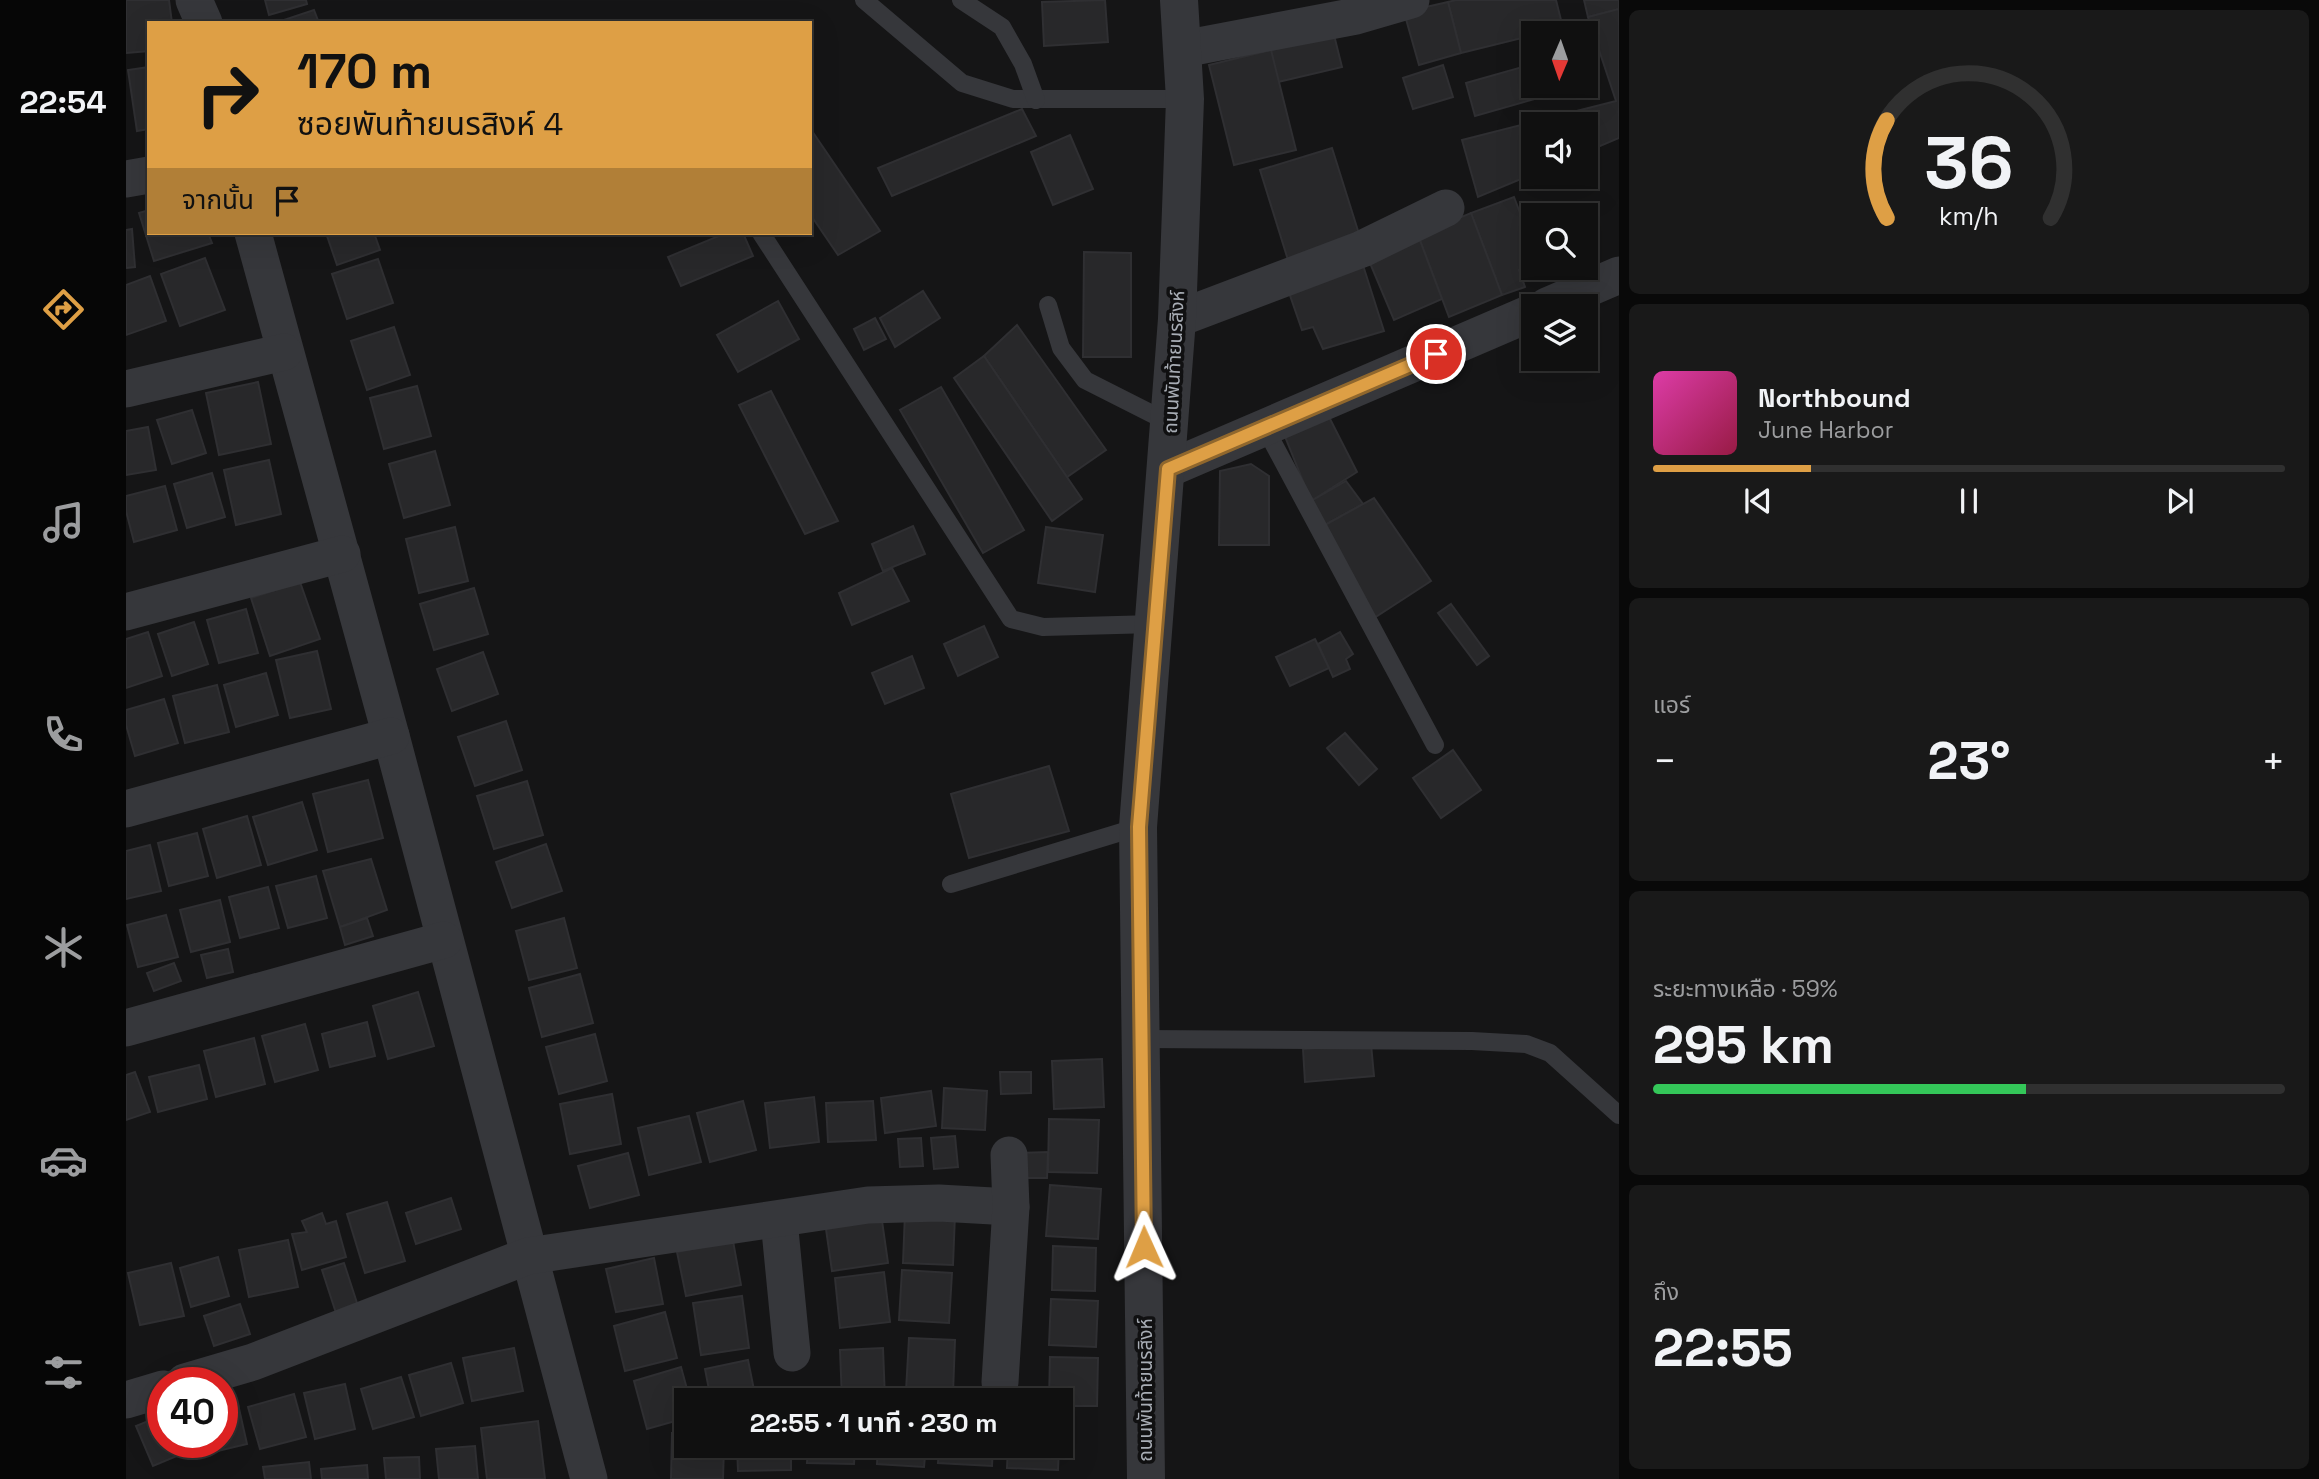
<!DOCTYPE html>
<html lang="th">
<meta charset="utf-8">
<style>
:root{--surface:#101010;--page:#191919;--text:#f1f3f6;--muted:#9c9d9f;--line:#303030;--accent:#de9f45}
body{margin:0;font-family:"Space Grotesk","Noto Sans Thai",sans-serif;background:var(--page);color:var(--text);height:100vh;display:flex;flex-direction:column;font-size:26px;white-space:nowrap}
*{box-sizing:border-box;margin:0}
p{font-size:23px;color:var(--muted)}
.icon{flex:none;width:38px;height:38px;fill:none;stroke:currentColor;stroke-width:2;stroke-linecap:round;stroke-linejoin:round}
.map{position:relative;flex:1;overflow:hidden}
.sheet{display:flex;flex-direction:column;gap:10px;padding:10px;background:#090909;width:700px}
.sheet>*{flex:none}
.top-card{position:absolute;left:21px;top:21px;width:665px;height:214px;border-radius:0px;box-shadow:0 7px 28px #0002,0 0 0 2px var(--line);background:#de9f45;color:#111;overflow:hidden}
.needle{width:46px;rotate:182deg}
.fabs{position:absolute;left:1395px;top:21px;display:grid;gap:14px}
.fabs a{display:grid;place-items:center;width:77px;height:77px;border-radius:0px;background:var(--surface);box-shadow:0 7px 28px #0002,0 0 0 2px var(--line);font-size:35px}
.speed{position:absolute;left:21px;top:1367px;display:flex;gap:14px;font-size:35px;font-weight:700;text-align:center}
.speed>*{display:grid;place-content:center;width:91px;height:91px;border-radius:50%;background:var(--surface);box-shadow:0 7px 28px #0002,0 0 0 2px var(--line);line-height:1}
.speed .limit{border:10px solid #d22;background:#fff;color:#111}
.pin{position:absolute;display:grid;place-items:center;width:60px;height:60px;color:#fff;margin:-30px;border:4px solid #fff;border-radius:50%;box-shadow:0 2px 7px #0007}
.me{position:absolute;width:77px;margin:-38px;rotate:359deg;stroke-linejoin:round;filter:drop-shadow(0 0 5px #0008)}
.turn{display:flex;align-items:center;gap:24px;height:147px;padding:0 35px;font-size:32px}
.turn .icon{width:91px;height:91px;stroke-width:2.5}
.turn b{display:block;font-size:49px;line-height:60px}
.then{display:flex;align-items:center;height:66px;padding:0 35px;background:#0003;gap:14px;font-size:26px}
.big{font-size:52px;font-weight:700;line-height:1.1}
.sheet .widget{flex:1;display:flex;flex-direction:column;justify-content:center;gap:10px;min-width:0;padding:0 24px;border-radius:10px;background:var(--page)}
.sheet .dial{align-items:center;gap:0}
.dial svg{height:182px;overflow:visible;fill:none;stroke:var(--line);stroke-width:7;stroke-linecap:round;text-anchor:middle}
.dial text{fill:var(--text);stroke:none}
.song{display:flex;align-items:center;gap:21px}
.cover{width:84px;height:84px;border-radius:10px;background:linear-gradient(135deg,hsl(320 70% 55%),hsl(340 70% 35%))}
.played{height:7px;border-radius:4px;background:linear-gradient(90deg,var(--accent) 25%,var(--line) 25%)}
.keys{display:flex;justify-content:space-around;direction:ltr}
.heat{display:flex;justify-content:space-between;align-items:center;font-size:38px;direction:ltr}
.charge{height:10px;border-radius:5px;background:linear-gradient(90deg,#34c759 59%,var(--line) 0)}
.trip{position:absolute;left:548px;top:1388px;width:399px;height:70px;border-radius:0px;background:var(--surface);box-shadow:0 7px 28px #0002,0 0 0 2px var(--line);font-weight:700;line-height:70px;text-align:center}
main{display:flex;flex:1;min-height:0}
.tab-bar{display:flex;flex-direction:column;width:126px;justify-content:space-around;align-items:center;background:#060606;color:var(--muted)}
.tab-bar .icon{width:49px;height:49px}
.tab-bar .active{color:var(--accent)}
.tab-bar b{font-size:32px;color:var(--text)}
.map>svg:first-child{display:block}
</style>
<main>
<nav class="tab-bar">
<b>22:54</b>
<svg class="icon active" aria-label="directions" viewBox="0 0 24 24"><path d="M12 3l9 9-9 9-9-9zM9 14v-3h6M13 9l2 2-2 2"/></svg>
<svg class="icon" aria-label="music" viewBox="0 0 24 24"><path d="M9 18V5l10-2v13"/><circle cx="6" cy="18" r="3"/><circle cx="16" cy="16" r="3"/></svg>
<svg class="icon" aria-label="phone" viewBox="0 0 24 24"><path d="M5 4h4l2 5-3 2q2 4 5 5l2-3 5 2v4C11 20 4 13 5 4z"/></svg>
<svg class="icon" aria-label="climate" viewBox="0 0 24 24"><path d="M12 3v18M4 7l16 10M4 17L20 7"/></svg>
<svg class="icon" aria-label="car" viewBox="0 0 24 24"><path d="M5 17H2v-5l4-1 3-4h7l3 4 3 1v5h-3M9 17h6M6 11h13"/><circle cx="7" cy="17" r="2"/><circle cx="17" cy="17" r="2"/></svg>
<svg class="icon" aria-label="filters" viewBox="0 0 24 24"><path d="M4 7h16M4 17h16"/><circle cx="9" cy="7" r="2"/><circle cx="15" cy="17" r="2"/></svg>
</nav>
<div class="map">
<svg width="1493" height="1479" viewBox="0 0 1493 1479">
<rect width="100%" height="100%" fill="#151516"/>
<g fill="#28282a" stroke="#2f2f32" stroke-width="2">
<polygon points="0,0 43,0 46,23 23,23 23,51 0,53"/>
<polygon points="139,0 180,0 181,4 143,15"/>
<polygon points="979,0 982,42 918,46 916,2"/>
<polygon points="1330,0 1430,0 1437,28 1335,53 1322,2"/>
<polygon points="1458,0 1493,0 1493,9 1462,17"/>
<polygon points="1322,2 1335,53 1293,65 1278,12"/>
<polygon points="1493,9 1493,138 1460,152 1460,124 1407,124 1407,174 1352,197 1336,140 1490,101 1462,17"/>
<polygon points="188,10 193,23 149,23"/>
<polygon points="1208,35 1216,67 1152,82 1145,50"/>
<polygon points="1145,50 1170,150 1108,165 1083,65"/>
<polygon points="1407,64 1407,86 1423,86 1426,94 1349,116 1340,83"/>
<polygon points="1317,65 1327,97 1287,109 1277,78"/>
<polygon points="23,67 23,129 11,131 2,70"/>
<polygon points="896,109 910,136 766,196 752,168"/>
<polygon points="684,128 754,231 712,255 684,214"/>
<polygon points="944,135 967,189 927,205 905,152"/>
<polygon points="1206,148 1234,237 1162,260 1134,170"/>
<polygon points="1388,197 1407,247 1407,265 1393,270 1399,287 1376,295 1345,213"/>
<polygon points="23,210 23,233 82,233 86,243 28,261 13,213"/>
<polygon points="1345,213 1376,295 1323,317 1292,235"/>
<polygon points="6,229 9,267 0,268 0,230"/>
<polygon points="200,233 248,233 254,250 211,265"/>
<polygon points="600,233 617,233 627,256 555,286 542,257"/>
<polygon points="1292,235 1316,299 1268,320 1241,256"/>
<polygon points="958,252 1005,253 1005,357 957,357"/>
<polygon points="79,258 99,310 54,326 35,274"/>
<polygon points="252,259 267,303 221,319 206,274"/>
<polygon points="1235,259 1258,331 1197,349 1187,327 1176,330 1160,284"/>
<polygon points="24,276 40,321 0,335 0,285"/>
<polygon points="797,291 814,318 769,347 754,318"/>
<polygon points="652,301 673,339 612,372 591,335"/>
<polygon points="749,318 760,339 738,350 728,329"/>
<polygon points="891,325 980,450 941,477 858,356"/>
<polygon points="268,327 284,375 241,390 225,341"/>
<polygon points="858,356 956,499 926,521 828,378"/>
<polygon points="132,382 145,444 93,455 80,393"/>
<polygon points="291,386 305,436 258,449 244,398"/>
<polygon points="815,387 898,530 857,553 774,410"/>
<polygon points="645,391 712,521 679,534 613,405"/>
<polygon points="66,410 80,453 46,464 31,420"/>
<polygon points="1201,413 1231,472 1185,501 1156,429"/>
<polygon points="22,427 30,470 0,475 0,431"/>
<polygon points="309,451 324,505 278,518 263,464"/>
<polygon points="143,460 155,514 110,525 98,470"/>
<polygon points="1125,464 1143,476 1143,545 1093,545 1094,471"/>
<polygon points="86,473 99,517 61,528 48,484"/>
<polygon points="1220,481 1237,504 1199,525 1185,501"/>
<polygon points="39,486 51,530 8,542 0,511 0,496"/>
<polygon points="1248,498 1305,581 1248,618 1199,525"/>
<polygon points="787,526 799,554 757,571 746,544"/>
<polygon points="329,527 342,581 293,593 280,539"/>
<polygon points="920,527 977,535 969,592 912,583"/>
<polygon points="766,568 783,601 726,625 713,593"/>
<polygon points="174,582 194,639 144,656 125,598"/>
<polygon points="348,588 362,634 308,650 294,604"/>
<polygon points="1325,604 1363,656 1351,665 1312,613"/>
<polygon points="120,609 132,653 93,663 81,620"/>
<polygon points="68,622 82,664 46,676 32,634"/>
<polygon points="858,626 872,657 832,676 818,644"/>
<polygon points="22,632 36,676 0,688 0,639"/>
<polygon points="1214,632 1227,654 1220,659 1224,669 1207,677 1192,644"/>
<polygon points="1189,639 1203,668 1164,686 1150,657"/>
<polygon points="191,651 205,709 164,718 150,660"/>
<polygon points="357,652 372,694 326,711 311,669"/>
<polygon points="786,656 798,688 759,704 746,673"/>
<polygon points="140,673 152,715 110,727 98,685"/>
<polygon points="91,685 103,732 59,743 47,696"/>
<polygon points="38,699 52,743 9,756 0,725 0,710"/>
<polygon points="380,721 396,770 349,786 332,737"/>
<polygon points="1219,733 1251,769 1233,785 1201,748"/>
<polygon points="1327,750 1355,790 1315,818 1287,778"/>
<polygon points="923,766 943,831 843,858 825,794"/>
<polygon points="242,780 257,838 202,852 187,794"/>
<polygon points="401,781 417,835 368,849 351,796"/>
<polygon points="176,802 191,850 142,865 127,817"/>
<polygon points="121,816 135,865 91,878 77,829"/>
<polygon points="71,833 82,876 43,886 32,843"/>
<polygon points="420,844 436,891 386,908 370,862"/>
<polygon points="24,845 35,891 0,899 0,851"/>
<polygon points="245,859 261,910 214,927 197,871"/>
<polygon points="190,876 201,918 162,928 150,886"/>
<polygon points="142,887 153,928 114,938 103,897"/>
<polygon points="94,900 104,942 65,952 54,910"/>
<polygon points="40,915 52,957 12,967 1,925"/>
<polygon points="241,918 247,936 219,945 214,927"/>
<polygon points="438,918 451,968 403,980 390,931"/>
<polygon points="102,949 107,972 81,978 75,955"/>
<polygon points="48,963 55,981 28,991 21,973"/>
<polygon points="454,974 467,1023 416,1037 403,988"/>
<polygon points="292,992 308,1046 262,1059 247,1006"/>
<polygon points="241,1022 249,1056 204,1067 196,1034"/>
<polygon points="179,1024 192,1070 149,1082 136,1036"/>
<polygon points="469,1034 481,1081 433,1094 420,1047"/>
<polygon points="128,1038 139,1084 90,1097 78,1051"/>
<polygon points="1245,1044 1248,1076 1179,1082 1177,1049"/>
<polygon points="976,1059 978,1107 928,1109 926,1061"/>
<polygon points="73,1065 81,1099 32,1112 23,1077"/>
<polygon points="9,1072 24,1112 0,1120 0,1075"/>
<polygon points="874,1072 905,1072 905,1093 875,1094"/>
<polygon points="818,1088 861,1091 859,1130 816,1128"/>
<polygon points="805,1091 810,1126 759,1133 755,1098"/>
<polygon points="486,1094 495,1144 444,1154 434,1104"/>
<polygon points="688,1097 693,1142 644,1148 639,1103"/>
<polygon points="617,1101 630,1150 584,1162 571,1113"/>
<polygon points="747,1101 750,1140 702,1142 700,1103"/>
<polygon points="563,1116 575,1162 523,1175 512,1128"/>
<polygon points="923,1119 973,1120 971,1173 922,1172"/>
<polygon points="829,1136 832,1167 808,1169 805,1138"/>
<polygon points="795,1138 797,1166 774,1167 772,1139"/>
<polygon points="922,1152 921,1178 893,1178 893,1153"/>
<polygon points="502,1153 513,1195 464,1208 452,1166"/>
<polygon points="924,1185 975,1189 972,1239 920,1236"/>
<polygon points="325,1198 335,1229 290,1244 280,1213"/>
<polygon points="261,1202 279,1261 239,1273 221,1214"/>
<polygon points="196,1213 200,1224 210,1221 220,1257 176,1270 166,1234 181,1232 176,1221"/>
<polygon points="779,1213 829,1214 827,1265 777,1263"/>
<polygon points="755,1214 762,1263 706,1271 699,1222"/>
<polygon points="162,1240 172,1287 123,1297 113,1250"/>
<polygon points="607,1241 615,1285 560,1296 551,1252"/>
<polygon points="927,1246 970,1248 969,1291 926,1290"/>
<polygon points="92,1257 103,1296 65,1307 54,1268"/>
<polygon points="528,1258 537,1304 490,1312 480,1269"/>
<polygon points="45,1263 58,1316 14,1325 2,1273"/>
<polygon points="218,1263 232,1306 210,1313 196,1270"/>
<polygon points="776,1270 826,1273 823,1323 773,1320"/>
<polygon points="758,1272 764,1322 714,1328 709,1278"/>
<polygon points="616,1296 623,1348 575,1355 567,1303"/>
<polygon points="925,1299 972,1301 970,1347 923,1345"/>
<polygon points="114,1304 124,1334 88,1346 78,1316"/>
<polygon points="539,1312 551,1358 499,1371 488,1326"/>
<polygon points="783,1338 829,1340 827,1393 780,1391"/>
<polygon points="388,1348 397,1391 346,1401 337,1358"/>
<polygon points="757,1348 759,1400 716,1400 714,1350"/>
<polygon points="924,1357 972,1358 971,1406 934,1406 934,1400 923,1400"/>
<polygon points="622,1360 630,1400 585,1400 579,1369"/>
<polygon points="325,1363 337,1403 295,1416 283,1375"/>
<polygon points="555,1367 564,1400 560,1400 560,1418 521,1429 508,1381"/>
<polygon points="275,1377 288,1417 247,1429 235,1389"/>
<polygon points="219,1384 229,1429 189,1439 178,1393"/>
<polygon points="168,1394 180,1437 134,1449 122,1407"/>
<polygon points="112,1404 121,1444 79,1454 76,1442 96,1442 96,1407"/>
<polygon points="37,1415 37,1442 60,1442 63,1451 27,1466 10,1426"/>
<polygon points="412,1421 419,1479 361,1479 355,1428"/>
<polygon points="546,1433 560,1434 560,1446 598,1446 597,1479 545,1479"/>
<polygon points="349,1446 352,1479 313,1479 310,1449"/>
<polygon points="611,1446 665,1446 665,1470 612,1471"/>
<polygon points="682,1446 729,1446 728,1464 681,1463"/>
<polygon points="752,1446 800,1446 798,1467 751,1464"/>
<polygon points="813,1446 867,1446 866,1466 812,1463"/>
<polygon points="882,1446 933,1446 932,1470 881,1468"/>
<polygon points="293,1457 294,1479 260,1479 258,1458"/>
<polygon points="183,1462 185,1479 139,1479 137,1467"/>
<polygon points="241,1465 242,1479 196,1479 195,1469"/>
</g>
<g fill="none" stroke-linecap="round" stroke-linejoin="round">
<g stroke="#36373b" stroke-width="18">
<polyline points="738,0 836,83 887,99 1059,99"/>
<polyline points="835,0 876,27 897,64 910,100"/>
<polyline points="635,233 885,619 917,627 1028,624"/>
<polyline points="922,305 935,348 959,380 1044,423"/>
<polyline points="1139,428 1309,745"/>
<polyline points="825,884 1012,827"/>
<polyline points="1014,1039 1346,1041 1400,1044 1424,1053 1493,1115"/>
</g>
<g stroke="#36373b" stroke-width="37">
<polyline points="68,0 78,23"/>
<polyline points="1057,49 1230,16 1285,0"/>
<polyline points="0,179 23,175"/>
<polyline points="127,233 265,736 463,1479"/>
<polyline points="1421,306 1493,275"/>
<polyline points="1051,319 1236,249 1320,208"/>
<polyline points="0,389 158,352"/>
<polyline points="1042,469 1407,312"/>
<polyline points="0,612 216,554"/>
<polyline points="0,809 265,736"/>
<polyline points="0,1028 318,940"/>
<polyline points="653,1220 666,1353"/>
<polyline points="59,1382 127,1362 402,1256 742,1205 813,1203 885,1207"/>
<polyline points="874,1382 885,1207 883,1155"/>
<polyline points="0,1400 37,1389"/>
</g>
<polyline stroke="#36373b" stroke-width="38" points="1020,1479 1012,827 1051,319 1059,99 1053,0"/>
</g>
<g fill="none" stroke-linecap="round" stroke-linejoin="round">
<defs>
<polyline id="route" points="1018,1247 1013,827 1042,469 1310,354"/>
</defs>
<use href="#route" stroke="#90672d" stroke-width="18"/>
<use href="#route" stroke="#de9f45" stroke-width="12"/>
</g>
<g text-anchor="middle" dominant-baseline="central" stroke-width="7" stroke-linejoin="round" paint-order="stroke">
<g font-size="19" fill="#a8adb5" stroke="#101011">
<text transform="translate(1048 362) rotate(-87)">ถนนพันท้ายนรสิงห์</text>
<text transform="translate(1019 1390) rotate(-90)">ถนนพันท้ายนรสิงห์</text>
</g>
</g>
</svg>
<div class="fabs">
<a><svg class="needle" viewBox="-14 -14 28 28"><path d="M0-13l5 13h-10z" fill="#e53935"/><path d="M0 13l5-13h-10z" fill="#9c9d9f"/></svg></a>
<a><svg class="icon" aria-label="sound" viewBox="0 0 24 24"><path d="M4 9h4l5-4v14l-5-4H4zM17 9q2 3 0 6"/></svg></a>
<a><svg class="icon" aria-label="search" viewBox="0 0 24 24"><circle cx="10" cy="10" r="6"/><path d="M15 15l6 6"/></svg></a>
<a><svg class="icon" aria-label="layers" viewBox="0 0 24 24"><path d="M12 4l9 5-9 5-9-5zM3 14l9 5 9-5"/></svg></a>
</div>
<div class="speed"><div class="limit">40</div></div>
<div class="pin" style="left:1310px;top:354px;background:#d93025"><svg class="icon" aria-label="arrive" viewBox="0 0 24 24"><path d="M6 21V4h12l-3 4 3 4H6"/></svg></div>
<svg class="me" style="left:1018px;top:1247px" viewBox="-20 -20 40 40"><path d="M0-17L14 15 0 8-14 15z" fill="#de9f45" stroke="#fff" stroke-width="4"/></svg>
<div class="trip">22:55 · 1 นาที · 230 m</div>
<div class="top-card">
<div class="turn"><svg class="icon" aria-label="right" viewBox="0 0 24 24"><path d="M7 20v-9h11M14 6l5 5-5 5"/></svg><div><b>170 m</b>ซอยพันท้ายนรสิงห์ 4</div></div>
<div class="then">จากนั้น<svg class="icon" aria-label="arrive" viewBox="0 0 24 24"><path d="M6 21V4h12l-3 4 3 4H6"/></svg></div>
</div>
</div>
<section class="sheet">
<div class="widget dial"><svg viewBox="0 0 100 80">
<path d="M14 69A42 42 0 1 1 86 69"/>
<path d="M14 69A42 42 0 0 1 14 26" stroke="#de9f45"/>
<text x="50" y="56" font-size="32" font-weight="700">36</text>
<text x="50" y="72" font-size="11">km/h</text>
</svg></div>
<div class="widget">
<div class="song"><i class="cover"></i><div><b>Northbound</b><p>June Harbor</p></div></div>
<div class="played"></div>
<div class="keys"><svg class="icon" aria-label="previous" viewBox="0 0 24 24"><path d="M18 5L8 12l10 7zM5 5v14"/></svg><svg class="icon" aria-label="pause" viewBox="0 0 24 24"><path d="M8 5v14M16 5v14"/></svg><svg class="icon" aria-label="next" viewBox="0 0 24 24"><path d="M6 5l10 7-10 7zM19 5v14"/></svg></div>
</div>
<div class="widget"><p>แอร์</p>
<div class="heat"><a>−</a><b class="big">23°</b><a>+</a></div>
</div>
<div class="widget"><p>ระยะทางเหลือ · 59%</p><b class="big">295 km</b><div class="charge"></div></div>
<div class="widget"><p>ถึง</p><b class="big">22:55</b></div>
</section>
</main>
